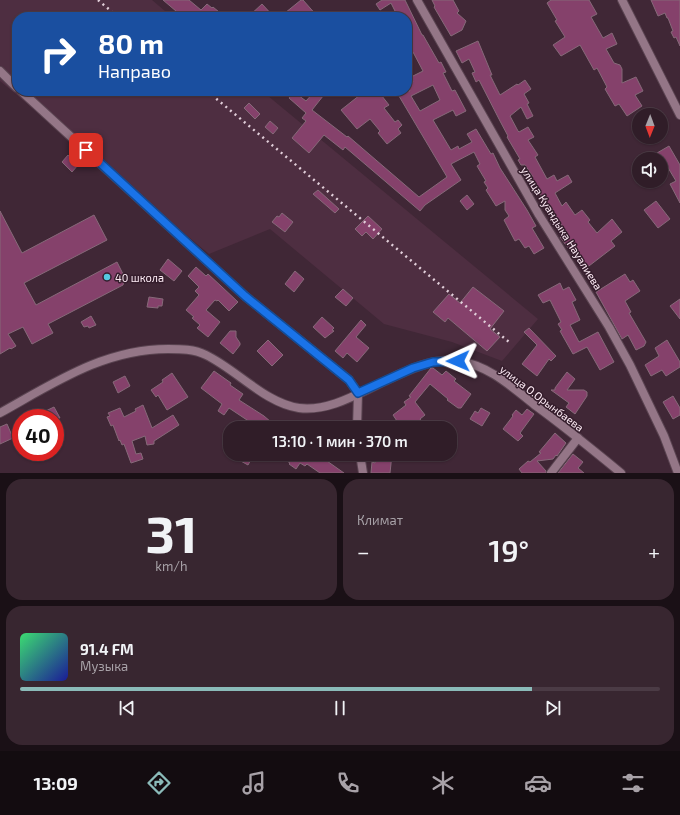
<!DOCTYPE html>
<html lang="ru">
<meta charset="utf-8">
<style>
:root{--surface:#301d28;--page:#382630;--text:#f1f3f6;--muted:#a8a2a8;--line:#4b3b45;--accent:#8bbbb9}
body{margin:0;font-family:"Exo 2",sans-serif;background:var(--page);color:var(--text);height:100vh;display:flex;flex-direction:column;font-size:15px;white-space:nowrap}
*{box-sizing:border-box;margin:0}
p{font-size:13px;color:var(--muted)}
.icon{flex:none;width:22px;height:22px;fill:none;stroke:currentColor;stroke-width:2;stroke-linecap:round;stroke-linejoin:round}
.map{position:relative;height:473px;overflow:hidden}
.drawer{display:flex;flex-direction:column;gap:6px;padding:6px;background:#1a1016;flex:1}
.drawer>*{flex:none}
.hud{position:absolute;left:12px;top:12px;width:400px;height:84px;border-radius:16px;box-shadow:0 1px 3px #0004,0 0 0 1px var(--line);background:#1a4fa0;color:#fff;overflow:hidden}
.needle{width:26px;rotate:181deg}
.fabs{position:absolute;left:632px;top:108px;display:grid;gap:8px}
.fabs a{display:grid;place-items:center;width:36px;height:36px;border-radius:50%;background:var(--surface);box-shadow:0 1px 3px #0004,0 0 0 1px var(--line);font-size:20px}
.speed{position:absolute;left:12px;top:409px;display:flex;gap:8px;font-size:20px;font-weight:700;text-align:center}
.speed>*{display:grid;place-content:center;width:52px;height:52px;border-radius:50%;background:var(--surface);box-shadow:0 1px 3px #0004,0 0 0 1px var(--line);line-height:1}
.speed .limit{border:6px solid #d22;background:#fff;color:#111}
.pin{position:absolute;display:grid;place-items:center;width:34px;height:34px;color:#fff;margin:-17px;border-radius:8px;box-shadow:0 2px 6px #0006}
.me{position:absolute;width:44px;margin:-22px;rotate:269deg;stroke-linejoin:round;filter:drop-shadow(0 0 3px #0008)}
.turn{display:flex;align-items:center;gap:14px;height:84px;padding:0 20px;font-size:18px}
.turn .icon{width:52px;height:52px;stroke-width:2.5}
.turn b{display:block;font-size:28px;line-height:34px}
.big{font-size:30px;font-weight:600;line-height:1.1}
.drawer .card{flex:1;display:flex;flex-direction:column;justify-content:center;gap:6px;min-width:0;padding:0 14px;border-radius:16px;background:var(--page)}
.drawer .dial{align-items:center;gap:0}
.dial b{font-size:52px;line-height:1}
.song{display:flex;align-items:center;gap:12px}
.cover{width:48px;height:48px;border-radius:6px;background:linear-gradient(135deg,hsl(140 70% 55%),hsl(240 70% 35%))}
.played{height:4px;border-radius:2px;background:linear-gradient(90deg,var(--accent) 80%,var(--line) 80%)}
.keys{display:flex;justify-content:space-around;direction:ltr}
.heat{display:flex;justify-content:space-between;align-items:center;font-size:22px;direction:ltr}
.drawer .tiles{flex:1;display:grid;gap:6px;grid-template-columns:1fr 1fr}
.card:last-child{grid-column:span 2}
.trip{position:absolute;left:223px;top:421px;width:234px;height:40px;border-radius:16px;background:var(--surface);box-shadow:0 1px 3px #0004,0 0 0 1px var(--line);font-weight:600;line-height:40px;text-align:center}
.dock{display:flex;height:64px;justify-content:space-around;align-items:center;background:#130c10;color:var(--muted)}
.dock .icon{width:28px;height:28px}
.dock .selected{color:var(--accent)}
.dock b{font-size:18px;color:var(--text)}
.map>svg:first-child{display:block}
</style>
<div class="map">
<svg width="680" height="473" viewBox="0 0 680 473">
<rect width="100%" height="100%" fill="#402736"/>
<polygon fill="#4e2e41" points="0,0 152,0 172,17 17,17 17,91 262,91 538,319 502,361 452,342 384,324 270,229 209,254 0,81"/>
<g fill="#85416b" stroke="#866979" fill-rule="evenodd">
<polygon points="163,0 189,0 201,10 207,4 212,8 213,7 225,17 183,17"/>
<polygon points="301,0 303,0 318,17 280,17"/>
<path d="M382,0H405L422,35H423L439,63L441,62L446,72L443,73L452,91L455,90L466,111L456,116L453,110L433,120L451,150L458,146L459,149L472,142L467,134L476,129L491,154L493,153L500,168L527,210L536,226L532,228L544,248L534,254L529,246L525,248L519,239L515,241L504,220L509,216L505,210V201L496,206L486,190L488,188L484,182L486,181L477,166L480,164L474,152L451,164L461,180L425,205L420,211L345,147L343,150L324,135L309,153L292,138L306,121L302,118L306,113L289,98L294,92L306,101L315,91H327L312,110L347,137L348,136L419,197L447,177L396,91H410L407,85L413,82L411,77L423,71L413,52L407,55V17H398L391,3L380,10L376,4ZM433,85L440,100L420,111L411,96Z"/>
<polygon points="432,0 453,0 459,11 457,13 466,21 462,30 451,36 434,7 435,6"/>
<polygon points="551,0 589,0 597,14 591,17 603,38 612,33 617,44 606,49 614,63 620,65 622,69 622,83 636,77 643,91 635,95 642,106 627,116 619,104 615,106 605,89 607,87 597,68 594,70 580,45 561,56 553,45 565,37 555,21 557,20 547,3"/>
<polygon points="651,0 680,0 680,46 676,37 674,38 671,32 673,31 668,18 667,18 665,13 658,16"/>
<polygon points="262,4 274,17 248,17"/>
<polygon points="478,41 492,75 490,75 500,95 517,84 518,85 525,80 531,89 524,94 529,103 527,104 533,116 527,119 521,107 510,116 518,131 519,132 528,127 534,137 528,140 538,155 535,157 547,179 554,175 557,181 568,175 572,182 555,193 562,206 566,202 575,215 582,210 590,220 588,222 597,233 612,219 622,232 611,241 615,246 585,269 576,256 575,257 560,237 567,233 550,208 548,209 532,178 533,177 525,165 521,165 518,160 520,159 507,137 508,136 500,121 479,80 476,82 472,73 475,72 469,59 462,63 456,51"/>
<polygon points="365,91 378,91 389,105 384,108 395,122 398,120 402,125 398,129 401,133 387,144 378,133 380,131 370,119 357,129 341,110"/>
<polygon points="249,103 260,114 255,119 244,108"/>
<polygon points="270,121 278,128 273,134 265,127"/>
<polygon points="669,146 680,165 680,203 670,184 676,181 664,161 662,163 657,153"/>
<polygon points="68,155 78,165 72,172 62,162"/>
<polygon points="318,190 339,209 335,213 313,194"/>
<polygon points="467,195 474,204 467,210 460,201"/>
<polygon points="656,201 670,219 658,228 644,210"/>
<polygon points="0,211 22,253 94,215 107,240 24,283 36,305 117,262 125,278 123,285 48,324 53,333 32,344 23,327 8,334 16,346 11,349 10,348 0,354"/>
<polygon points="282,213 293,222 285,232 272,222 277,216 279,217"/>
<polygon points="368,216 382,229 373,239 366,232 362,236 355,229"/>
<polygon points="168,259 182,271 174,281 160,270"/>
<polygon points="196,267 206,276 208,274 221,286 238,302 229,311 218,300 217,301 215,300 206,310 220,322 208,337 197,328 200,325 192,318 194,317 186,310 199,295 195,291 199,287 188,276"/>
<polygon points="295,271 304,279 294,292 285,284"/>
<polygon points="625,274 630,282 633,280 640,291 625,301 631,312 629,313 646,342 644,346 636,350 628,335 622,339 596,292"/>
<polygon points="560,283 563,290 569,287 576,300 572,302 580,320 570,325 579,342 598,332 614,362 600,370 587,347 573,354 560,331 562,330 558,324 561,322 550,300 543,303 538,295"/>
<polygon points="473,287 504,311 490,329 500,337 487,351 448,318 445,322 433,312 449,294 460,303"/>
<polygon points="343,289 353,298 346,306 335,297"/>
<polygon points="149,297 163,299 162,306 158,306 158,308 147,307"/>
<polygon points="680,299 680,319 670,306"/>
<polygon points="91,316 96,325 89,328 88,326 84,327 81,322"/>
<polygon points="322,317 334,328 332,330 334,331 325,338 313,327"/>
<polygon points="361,320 366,325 356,337 369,348 357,362 347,353 343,358 335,351"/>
<polygon points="529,328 556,356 551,361 549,359 537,376 522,364 537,345 524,332"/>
<polygon points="230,331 236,331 236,337 240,343 240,345 233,354 220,343"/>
<polygon points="268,340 283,355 272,366 257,351"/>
<polygon points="667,340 680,362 680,367 666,376 662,370 651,376 645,365 659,356 655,348"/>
<polygon points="431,368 433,368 442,375 446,371 456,379 454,381 471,394 461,408 458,408 447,400 448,399 430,384 415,402 425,415 420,419 426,428 388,428 397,421 393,415 406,405 404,402 411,397 409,396"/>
<polygon points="214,371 231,383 230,385 243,394 239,400 264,416 278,428 259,428 229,408 224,415 218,411 222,404 201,388"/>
<polygon points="567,372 575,379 567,390 584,390 587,392 587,396 575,414 566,407 569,403 551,390 555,390 555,388"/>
<polygon points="172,373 188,397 167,410 158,395 156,397 151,390 163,382 162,380"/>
<polygon points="125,376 130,386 118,393 113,382"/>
<polygon points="673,396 680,408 680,415 673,419 663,402"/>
<polygon points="143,405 152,428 173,415 179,425 154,441 154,444 147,445 145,436 132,441 136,454 141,453 143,459 131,463 124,444 122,445 120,440 119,441 113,425 111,426 107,417 110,416 108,413 120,408 124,417 136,411 135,409"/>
<polygon points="54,407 60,418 31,418"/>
<polygon points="481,408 490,413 482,426 470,419 475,411 478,413"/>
<polygon points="527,409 534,414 520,433 523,436 518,441 503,429 513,416 512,415 516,410 522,415"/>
<polygon points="7,424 13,438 0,444 0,427"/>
<polygon points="555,433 566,443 557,456 556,455 553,459 537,461 546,471 546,473 522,473 519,469 528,461 530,462 541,453 539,452"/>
<polygon points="228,454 254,454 248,465"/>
<polygon points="292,454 317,454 344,473 320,473 307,464 305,466 300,463 296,469 289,464 290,463 287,461"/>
<polygon points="376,454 392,454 390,473 371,473 372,462 375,463"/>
<polygon points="573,454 583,462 578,468 584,473 558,473"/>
</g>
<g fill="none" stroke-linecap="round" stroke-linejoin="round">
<defs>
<g id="minor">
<polyline points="417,0 539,215 609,327 630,365 664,436 678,473"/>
<polyline points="622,0 680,115"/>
<polyline points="0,71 17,88"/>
<polyline points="21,91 245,296 349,380 358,393 357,428"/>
<path d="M0,413C54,383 104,349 168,349C181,349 194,349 206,355C237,370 265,403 299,408C329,412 359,393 385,381C408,370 432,358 458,361C489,365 513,388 536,406C565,427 593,450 621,473"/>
<polyline points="360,454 363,473"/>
<polyline points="551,473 578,438"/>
</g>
</defs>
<use href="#minor" stroke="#5a4451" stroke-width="10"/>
<use href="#minor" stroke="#947687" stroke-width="8"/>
<g stroke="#e1ced9" stroke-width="2.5" stroke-dasharray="2 4" stroke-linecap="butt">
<polyline points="98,0 118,17"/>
<polyline points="207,91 509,342"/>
</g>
</g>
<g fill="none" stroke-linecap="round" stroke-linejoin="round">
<defs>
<polyline id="route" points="86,150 245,296 349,380 358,393 413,368 433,362 458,361"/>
</defs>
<use href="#route" stroke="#114b97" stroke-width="10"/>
<use href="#route" stroke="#1a73e8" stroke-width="7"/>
</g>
<circle fill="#56c9e1" stroke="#351d2c" stroke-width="1.5" cx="107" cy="277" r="4"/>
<g text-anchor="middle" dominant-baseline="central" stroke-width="3" stroke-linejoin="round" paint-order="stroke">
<g font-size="11" fill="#fdebf5" stroke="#351d2c">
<text transform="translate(562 228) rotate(58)">улица Куандыка Науалиева</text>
<text transform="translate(542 398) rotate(37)">улица О.Орынбаева</text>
</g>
<g font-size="11" fill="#fdebf5" stroke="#351d2c" text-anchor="start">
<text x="115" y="277">40 школа</text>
</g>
</g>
</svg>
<div class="fabs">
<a><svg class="needle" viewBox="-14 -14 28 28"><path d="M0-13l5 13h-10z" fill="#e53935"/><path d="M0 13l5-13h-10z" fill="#a8a2a8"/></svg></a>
<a><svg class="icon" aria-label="sound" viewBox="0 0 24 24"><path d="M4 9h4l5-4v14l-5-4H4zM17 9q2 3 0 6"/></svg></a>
</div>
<div class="speed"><div class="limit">40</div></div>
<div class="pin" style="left:86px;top:150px;background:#d93025"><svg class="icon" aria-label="arrive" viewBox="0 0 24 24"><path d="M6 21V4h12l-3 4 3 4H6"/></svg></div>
<svg class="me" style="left:458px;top:361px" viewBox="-20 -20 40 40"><path d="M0-17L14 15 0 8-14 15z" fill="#1a73e8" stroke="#fff" stroke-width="4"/></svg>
<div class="trip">13:10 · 1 мин · 370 m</div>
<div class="hud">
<div class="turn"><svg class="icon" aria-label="right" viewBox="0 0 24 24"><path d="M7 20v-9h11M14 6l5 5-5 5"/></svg><div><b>80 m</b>Направо</div></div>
</div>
</div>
<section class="drawer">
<div class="tiles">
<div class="card dial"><b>31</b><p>km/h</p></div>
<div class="card"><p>Климат</p>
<div class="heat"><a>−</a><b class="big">19°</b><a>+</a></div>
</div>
<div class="card">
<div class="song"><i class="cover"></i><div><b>91.4 FM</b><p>Музыка</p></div></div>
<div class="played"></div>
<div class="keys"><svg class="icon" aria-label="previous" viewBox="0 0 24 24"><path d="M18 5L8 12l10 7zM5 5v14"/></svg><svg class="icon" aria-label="pause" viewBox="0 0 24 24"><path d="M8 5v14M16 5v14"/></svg><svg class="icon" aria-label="next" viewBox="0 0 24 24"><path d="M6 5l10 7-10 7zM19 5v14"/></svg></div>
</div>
</div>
</section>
<nav class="dock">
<b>13:09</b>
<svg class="icon selected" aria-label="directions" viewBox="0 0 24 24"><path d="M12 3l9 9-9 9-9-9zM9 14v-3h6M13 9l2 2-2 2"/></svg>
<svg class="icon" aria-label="music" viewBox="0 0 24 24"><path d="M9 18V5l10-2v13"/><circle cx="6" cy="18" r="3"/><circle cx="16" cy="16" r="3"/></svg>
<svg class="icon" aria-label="phone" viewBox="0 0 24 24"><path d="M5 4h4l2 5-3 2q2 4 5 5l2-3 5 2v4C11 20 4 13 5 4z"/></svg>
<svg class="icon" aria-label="climate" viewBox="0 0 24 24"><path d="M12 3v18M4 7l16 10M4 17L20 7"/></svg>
<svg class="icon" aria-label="car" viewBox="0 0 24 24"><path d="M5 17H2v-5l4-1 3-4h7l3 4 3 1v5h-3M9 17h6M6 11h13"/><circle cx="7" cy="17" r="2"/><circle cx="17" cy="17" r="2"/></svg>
<svg class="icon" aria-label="filters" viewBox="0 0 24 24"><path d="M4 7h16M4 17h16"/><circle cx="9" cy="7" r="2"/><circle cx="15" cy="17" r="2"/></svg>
</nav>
